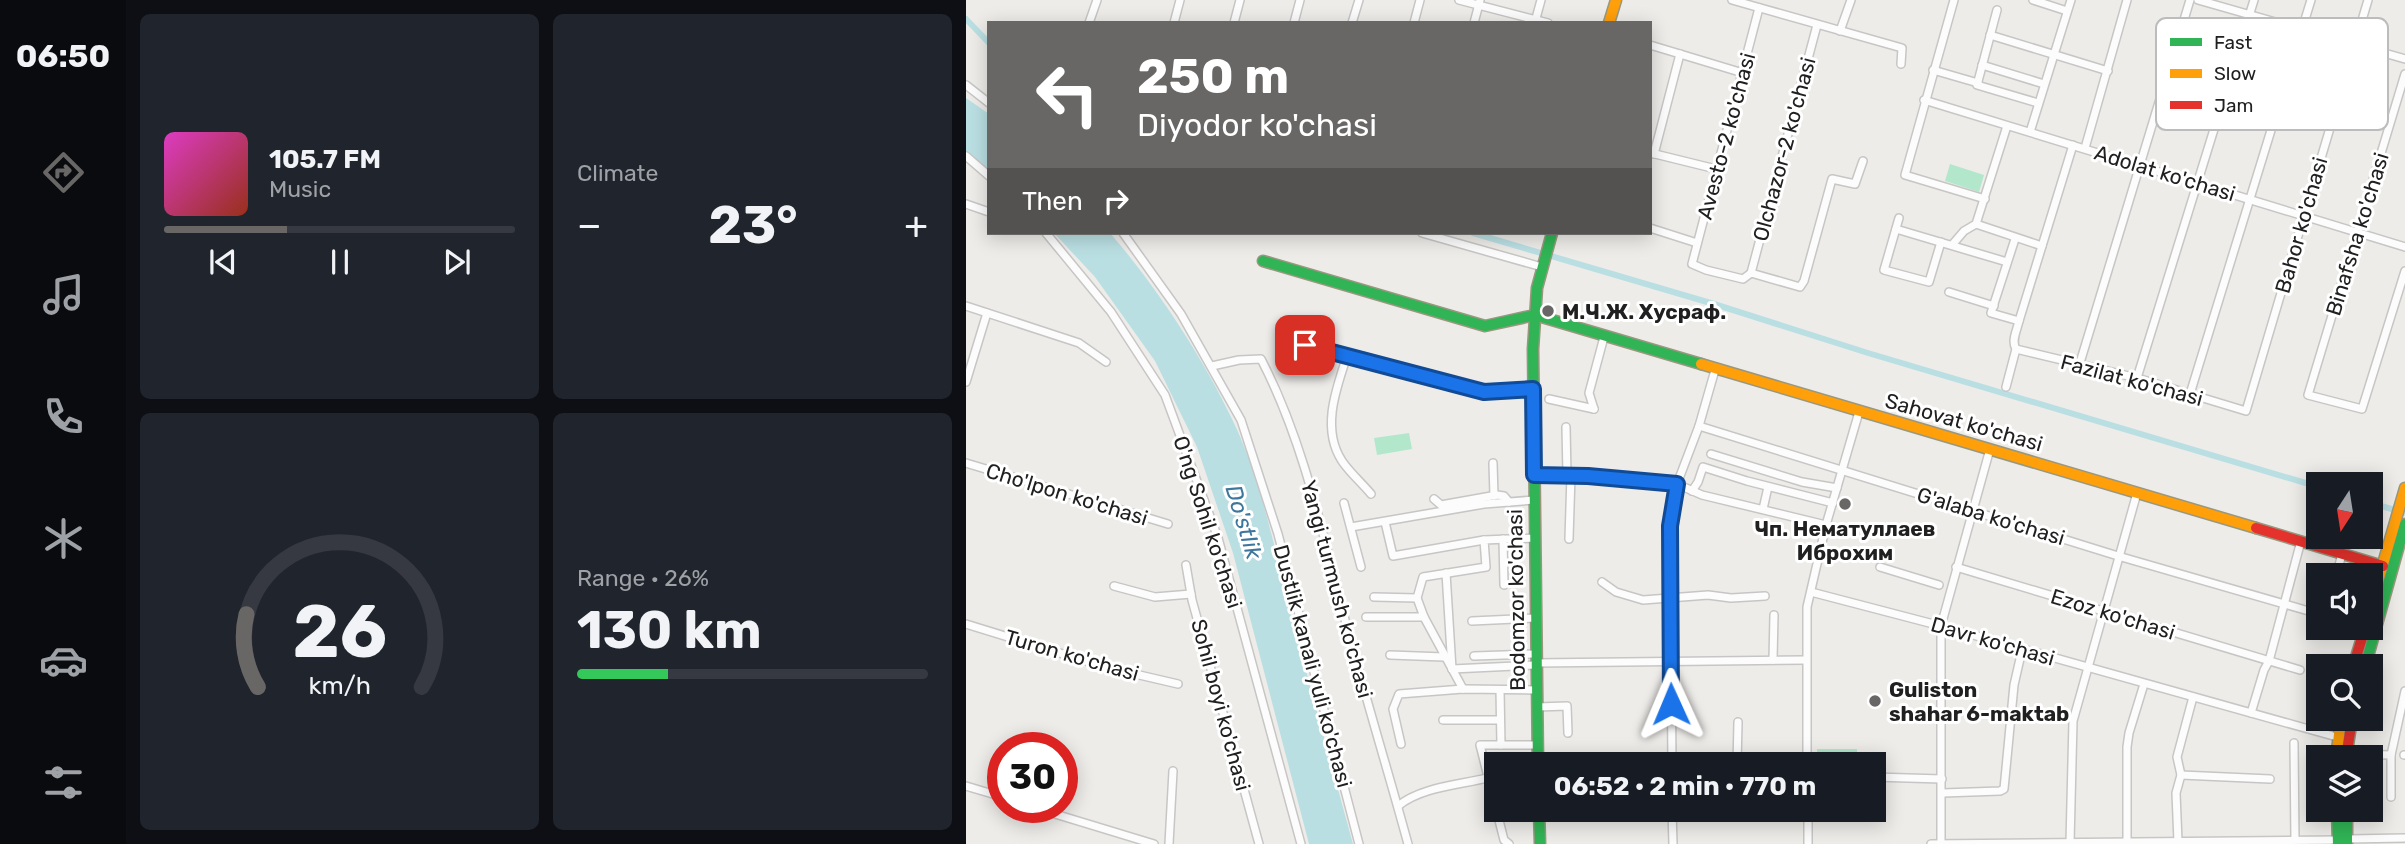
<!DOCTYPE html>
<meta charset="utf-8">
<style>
:root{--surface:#171b24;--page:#20242c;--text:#f1f3f6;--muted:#9ea1a6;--line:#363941;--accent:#686766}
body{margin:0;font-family:Rubik,sans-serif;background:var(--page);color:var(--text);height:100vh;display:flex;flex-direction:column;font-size:26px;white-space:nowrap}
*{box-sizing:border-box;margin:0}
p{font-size:23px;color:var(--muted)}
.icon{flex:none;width:38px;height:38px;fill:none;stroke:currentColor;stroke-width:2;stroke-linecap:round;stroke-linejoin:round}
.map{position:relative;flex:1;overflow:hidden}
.sheet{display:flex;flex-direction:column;gap:14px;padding:14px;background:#0d0f14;width:840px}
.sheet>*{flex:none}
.hud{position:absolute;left:21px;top:21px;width:665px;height:214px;border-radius:0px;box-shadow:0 4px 18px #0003;background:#686766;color:#fff;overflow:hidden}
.needle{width:46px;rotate:192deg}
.buttons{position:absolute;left:1340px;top:472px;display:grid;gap:14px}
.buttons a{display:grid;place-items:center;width:77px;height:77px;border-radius:0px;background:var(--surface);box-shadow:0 4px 18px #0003;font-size:35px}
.speed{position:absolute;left:21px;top:732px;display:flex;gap:14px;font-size:35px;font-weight:700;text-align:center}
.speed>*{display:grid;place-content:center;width:91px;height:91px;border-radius:50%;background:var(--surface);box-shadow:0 4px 18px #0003;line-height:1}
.speed .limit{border:10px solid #d22;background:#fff;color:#111}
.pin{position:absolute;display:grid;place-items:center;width:60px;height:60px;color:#fff;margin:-30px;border-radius:14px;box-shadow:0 4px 10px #0006}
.me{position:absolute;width:77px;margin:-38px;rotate:359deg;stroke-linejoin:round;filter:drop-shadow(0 0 5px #0008)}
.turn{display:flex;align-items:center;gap:24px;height:147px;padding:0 35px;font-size:32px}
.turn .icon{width:91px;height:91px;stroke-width:2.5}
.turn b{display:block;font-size:49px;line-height:60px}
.then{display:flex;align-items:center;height:66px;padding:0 35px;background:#0003;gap:14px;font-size:26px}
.big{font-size:52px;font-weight:700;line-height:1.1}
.sheet .tile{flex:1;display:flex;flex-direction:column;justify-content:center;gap:10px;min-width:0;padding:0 24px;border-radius:10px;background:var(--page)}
.sheet .dial{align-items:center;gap:0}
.dial svg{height:182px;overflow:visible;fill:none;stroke:var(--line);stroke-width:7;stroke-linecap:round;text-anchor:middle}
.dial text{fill:var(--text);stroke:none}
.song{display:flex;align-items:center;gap:21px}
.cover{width:84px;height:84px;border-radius:10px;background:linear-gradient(135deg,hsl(310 70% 55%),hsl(10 70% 35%))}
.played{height:7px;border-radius:4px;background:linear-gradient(90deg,var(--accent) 35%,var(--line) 35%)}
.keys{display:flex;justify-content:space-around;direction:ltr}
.heat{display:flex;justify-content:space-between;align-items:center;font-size:38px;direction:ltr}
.charge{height:10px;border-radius:5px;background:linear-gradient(90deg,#34c759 26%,var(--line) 0)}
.sheet .tiles{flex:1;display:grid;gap:14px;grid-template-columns:repeat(2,1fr)}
.trip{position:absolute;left:518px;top:752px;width:402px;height:70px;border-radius:0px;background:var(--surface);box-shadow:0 4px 18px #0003;font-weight:700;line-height:70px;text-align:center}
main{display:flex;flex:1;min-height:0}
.tab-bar{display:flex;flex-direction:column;width:126px;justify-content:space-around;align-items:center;background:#090b0e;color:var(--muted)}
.tab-bar .icon{width:49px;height:49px}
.tab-bar .on{color:var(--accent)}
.tab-bar b{font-size:32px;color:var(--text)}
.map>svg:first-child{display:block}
</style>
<main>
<nav class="tab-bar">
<b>06:50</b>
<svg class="icon on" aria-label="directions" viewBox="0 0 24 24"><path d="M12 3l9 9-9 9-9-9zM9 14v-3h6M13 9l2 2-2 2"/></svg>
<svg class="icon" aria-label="music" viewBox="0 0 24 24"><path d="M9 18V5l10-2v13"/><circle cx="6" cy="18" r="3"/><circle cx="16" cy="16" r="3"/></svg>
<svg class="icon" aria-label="phone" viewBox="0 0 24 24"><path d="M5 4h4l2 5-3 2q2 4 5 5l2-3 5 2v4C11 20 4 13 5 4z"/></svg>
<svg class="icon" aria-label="climate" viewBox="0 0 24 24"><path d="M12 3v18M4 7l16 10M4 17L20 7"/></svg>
<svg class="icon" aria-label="car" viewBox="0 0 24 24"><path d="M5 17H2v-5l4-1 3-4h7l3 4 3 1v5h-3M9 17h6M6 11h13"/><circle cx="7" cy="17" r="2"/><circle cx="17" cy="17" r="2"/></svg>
<svg class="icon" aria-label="filters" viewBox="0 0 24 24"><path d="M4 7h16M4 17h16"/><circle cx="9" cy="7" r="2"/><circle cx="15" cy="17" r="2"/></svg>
</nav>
<section class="sheet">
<div class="tiles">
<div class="tile">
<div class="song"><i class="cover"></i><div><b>105.7 FM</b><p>Music</p></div></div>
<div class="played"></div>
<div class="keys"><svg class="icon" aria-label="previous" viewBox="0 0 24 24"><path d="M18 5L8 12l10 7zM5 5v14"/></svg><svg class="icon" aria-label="pause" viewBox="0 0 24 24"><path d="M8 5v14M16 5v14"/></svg><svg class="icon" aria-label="next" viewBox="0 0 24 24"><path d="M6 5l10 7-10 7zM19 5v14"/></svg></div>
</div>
<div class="tile"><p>Climate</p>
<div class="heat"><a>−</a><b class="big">23°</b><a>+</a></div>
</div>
<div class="tile dial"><svg viewBox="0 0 100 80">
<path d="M14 69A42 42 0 1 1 86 69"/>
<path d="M14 69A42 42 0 0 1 9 37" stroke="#686766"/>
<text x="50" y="56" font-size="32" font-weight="700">26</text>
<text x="50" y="72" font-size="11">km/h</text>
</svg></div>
<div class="tile"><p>Range · 26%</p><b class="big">130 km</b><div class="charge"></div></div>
</div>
</section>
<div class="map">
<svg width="1439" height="844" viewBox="0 0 1439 844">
<rect width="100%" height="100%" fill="#eeece9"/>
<g fill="#b2e7cb">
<polygon points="984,164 1018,175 1013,192 979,181"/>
<polygon points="443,433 446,449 411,455 408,438"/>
<rect x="851" y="749" width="40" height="16"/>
</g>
<g fill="#badfe3">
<polygon points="0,98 23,114 23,170 0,151"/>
<path d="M88,233H144C190,286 236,356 266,419C294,476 307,542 322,602C343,683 365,764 387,844H343L267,553L231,447L189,361L129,277Z"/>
</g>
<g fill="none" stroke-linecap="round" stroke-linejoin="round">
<g stroke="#badfe3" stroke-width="6">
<polyline points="0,19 23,43"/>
<polyline points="507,233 748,304 902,353 1353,487"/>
<polyline points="1405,503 1439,513"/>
</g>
<defs>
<g id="street">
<polyline points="493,0 582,23"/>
<polyline points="766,0 936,48 935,64"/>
<polyline points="988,0 939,175 1019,199"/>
<polyline points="1067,0 1101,11"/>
<polyline points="1232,0 1439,59"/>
<polyline points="793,8 726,264 740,270 777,279 785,273 834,287 838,281 866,179 889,184 897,161"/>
<polyline points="1031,10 1011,85 1072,103"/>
<polyline points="569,22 575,0"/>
<polyline points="123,23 131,0"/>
<polyline points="208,23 214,0"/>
<polyline points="268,23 274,0"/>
<polyline points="328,23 334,0"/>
<polyline points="386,23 393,0"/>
<polyline points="448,23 454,0"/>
<polyline points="508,23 514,0"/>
<polyline points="874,31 885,0"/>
<polyline points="1024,35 1142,71"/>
<polyline points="684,45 777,73"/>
<polyline points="1016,65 1078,84"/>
<polyline points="967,70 1012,83"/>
<polyline points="1439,74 1342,395 1396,409 1439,271"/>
<polyline points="0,85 23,103"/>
<polyline points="958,100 1439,247"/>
<polyline points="1064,132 1105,0"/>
<polyline points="1119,148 1161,0"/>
<polyline points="685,153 750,169"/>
<polyline points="688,154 714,54"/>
<polyline points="0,156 23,176"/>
<polyline points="0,204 23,212"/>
<polyline points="933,218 918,270 963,282 975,242"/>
<polyline points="1010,224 1041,126"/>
<polyline points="684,228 731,243"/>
<polyline points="930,229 1041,262"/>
<polyline points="80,233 145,312 199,395 252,538 335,844"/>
<polyline points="157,233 215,314 275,420 312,534 393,844"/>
<polyline points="456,233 576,267"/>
<polyline points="1049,239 1025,313 1053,321"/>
<polyline points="986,245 998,231 1010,224 1076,246"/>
<polyline points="785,273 851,25"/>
<polyline points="983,292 1028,306"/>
<polyline points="0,306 113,343 140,362"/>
<polyline points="318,340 518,392 567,389"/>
<polyline points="1050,349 1171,378 1280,411 1402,0"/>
<path d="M381,356C370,389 355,429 376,461C384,473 396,483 405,494"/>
<path d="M246,366L273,360L295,359C336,438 355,526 377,612C397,690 421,767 442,844"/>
<polyline points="1113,366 1224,0"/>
<polyline points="1171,378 1288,0"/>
<polyline points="0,382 21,313"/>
<path d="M1040,387L1050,349C1045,341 1051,330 1053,321L1107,145"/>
<polyline points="1224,394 1345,0"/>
<polyline points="583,399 628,409"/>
<polyline points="628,409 623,393 638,337"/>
<polyline points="733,426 1152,556 1353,614"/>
<polyline points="600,427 601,475"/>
<polyline points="745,454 836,482 871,488"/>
<polyline points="0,463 202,524"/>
<polyline points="527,463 528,496"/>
<polyline points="568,475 622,476 711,484 736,495 860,525"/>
<polyline points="726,491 732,482 737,467 781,481 867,503"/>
<polyline points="468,499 475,505 531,495 538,496 543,502"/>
<polyline points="378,503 395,567"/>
<polyline points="797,509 802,487"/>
<polyline points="419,522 427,556 518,540"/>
<polyline points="385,527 518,504 568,500"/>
<polyline points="537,539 538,585"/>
<polyline points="603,539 605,475"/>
<polyline points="220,565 226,600 293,844"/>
<polyline points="914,567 973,585"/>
<polyline points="990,567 1334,670"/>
<polyline points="480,573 486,669"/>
<polyline points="1370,576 1376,554"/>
<polyline points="636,582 650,592 677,600 742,595 765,598 799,596"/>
<polyline points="148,586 189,597 225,594"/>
<polyline points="845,592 975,626 1371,737"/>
<polyline points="408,597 451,598"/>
<polyline points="400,617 458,617"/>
<polyline points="506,621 569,618"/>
<polyline points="0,624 139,667 212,684"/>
<polyline points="1354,633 1355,628"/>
<polyline points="424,655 478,657"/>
<polyline points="508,656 569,654"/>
<polyline points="807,660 808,615"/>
<polyline points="569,663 840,660"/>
<polyline points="486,669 569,665"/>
<polyline points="497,689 458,617 451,598 457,577 520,567 518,540 569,538"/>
<polyline points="534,690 535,745"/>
<polyline points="571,707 601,706 602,733"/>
<polyline points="1285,713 1298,670 1303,661 1335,541"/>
<polyline points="477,720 534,720"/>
<polyline points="1328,743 1329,840"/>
<polyline points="435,744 427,709 433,694 497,689 570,690"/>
<polyline points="1380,754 1425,755"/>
<polyline points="1438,755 1439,755"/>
<polyline points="706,765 704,526 711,484 733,426 749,370"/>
<polyline points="771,765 772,722"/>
<polyline points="841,765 841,607 860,525 893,412"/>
<polyline points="1215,775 1304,779"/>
<polyline points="908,777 976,779"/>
<polyline points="0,786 37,797"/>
<polyline points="977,793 1034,791 1038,789 1048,685 1056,650"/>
<polyline points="1425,797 1425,755 1439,691"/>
<path d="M432,806C455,787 493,785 521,778"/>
<polyline points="66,807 188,844"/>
<polyline points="706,810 707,844"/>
<polyline points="842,810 842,844"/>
<polyline points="1381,839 1439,838"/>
<polyline points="1212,842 1210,793 1215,775 1211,757 1227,697"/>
<polyline points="1104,843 1107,721 1171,493"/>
<polyline points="1161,843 1161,747 1163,733 1178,684"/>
<polyline points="203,844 207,771"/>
<polyline points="543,844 538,840 514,745 571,745"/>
<polyline points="965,844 1372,840"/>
<polyline points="975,844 975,626 1024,449"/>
</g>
<g id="fast">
<polyline points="297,261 519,326 569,315 735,364"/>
<polyline points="1399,667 1439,524"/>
<polyline points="572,765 567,349 571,288 586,233"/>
<polyline points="573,810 574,844"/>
<polyline points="1371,810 1372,844"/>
<polyline points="1381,810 1381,844"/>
</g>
<g id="slow">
<polyline points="643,23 650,0"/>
<polyline points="735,364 1290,528"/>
<polyline points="1405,605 1439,488"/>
<polyline points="1370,758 1375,719"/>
</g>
<g id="jam">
<polyline points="1290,528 1417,566"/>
<polyline points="1387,667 1399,628"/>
<polyline points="1380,758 1386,719"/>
</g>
</defs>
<use href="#street" stroke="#c7c6c5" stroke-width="10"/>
<use href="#fast" stroke="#99987f" stroke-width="13"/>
<use href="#slow" stroke="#99987f" stroke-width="13"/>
<use href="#jam" stroke="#99987f" stroke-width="13"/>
<use href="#street" stroke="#fcfcfc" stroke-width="7"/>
<use href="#fast" stroke="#30b455" stroke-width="10"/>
<use href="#slow" stroke="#ff9f0a" stroke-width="10"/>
<use href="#jam" stroke="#e5322d" stroke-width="10"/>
</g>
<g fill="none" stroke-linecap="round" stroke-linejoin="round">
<defs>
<polyline id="route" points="339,345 518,392 567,389 568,475 622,476 711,484 704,526 705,704"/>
</defs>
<use href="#route" stroke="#114b97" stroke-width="18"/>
<use href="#route" stroke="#1a73e8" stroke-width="12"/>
</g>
<g fill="#686766" stroke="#fff" stroke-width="2.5">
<circle cx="582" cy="311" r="7"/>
<circle cx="879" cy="504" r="7"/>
<circle cx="909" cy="701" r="7"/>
</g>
<g text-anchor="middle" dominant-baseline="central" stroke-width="6" stroke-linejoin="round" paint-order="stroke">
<g font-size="21" fill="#202020" stroke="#fff">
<text transform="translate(760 136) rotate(-75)">Avesto-2 ko'chasi</text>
<text transform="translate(818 149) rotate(-75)">Olchazor-2 ko'chasi</text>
<text transform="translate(1199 173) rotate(17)">Adolat ko'chasi</text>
<text transform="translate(1335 225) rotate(-74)">Bahor ko'chasi</text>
<text transform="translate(1391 234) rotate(-73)">Binafsha ko'chasi</text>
<text transform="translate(1166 380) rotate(15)">Fazilat ko'chasi</text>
<text transform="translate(998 422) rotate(16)">Sahovat ko'chasi</text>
<text transform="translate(101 494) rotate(17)">Cho'lpon ko'chasi</text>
<text transform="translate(1025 516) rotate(17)">G'alaba ko'chasi</text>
<text transform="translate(242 522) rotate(72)">O'ng Sohil ko'chasi</text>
<text transform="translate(371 589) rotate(75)">Yangi turmush ko'chasi</text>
<text transform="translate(550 600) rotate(-91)">Bodomzor ko'chasi</text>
<text transform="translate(1147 614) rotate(17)">Ezoz ko'chasi</text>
<text transform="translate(1027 641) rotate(16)">Davr ko'chasi</text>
<text transform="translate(106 655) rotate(16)">Turon ko'chasi</text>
<text transform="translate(347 666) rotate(75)">Dustlik kanali yuli ko'chasi</text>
<text transform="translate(255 705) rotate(75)">Sohil boyi ko'chasi</text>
</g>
<g font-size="21" font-weight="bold" fill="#202020" stroke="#fff" text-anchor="start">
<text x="596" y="311">М.Ч.Ж. Хусраф.</text>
<text x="879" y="528" text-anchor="middle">Чп. Нематуллаев<tspan x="879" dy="24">Иброхим</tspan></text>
<text x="923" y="689">Guliston<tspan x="923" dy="24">shahar 6-maktab</tspan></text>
</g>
<g font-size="23" font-style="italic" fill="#3e779c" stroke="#fff">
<text transform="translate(278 522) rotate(73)">Do'stlik</text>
</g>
</g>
<rect x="1190" y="18" width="232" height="112" rx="10" fill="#fff" stroke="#bcbcbc" stroke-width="2"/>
<rect x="1204" y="38" width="32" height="8" fill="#30b455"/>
<rect x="1204" y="69" width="32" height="9" fill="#ff9f0a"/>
<rect x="1204" y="101" width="32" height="8" fill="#e5322d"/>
<g font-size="19" fill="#202020">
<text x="1248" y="49">Fast</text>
<text x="1248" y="80">Slow</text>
<text x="1248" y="112">Jam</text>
</g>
</svg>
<div class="buttons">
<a><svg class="needle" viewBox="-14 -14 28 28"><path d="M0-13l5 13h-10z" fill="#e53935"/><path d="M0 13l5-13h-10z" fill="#9ea1a6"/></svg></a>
<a><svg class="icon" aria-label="sound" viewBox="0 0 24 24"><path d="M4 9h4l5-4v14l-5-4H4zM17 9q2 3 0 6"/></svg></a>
<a><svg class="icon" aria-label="search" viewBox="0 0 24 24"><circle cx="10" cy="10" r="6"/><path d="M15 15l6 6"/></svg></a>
<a><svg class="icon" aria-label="layers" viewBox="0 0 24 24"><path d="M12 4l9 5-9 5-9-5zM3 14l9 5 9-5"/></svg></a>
</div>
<div class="speed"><div class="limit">30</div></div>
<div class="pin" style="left:339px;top:345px;background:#d93025"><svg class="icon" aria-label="arrive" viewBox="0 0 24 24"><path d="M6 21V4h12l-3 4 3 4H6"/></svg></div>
<svg class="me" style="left:705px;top:704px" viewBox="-20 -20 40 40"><path d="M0-17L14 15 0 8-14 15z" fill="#1a73e8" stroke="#fff" stroke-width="4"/></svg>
<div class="trip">06:52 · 2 min · 770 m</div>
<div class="hud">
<div class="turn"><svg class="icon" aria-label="left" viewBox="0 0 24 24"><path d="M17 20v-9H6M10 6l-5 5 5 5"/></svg><div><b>250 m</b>Diyodor ko'chasi</div></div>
<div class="then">Then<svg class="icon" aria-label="right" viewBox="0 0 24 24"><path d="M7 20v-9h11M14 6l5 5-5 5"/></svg></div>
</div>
</div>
</main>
